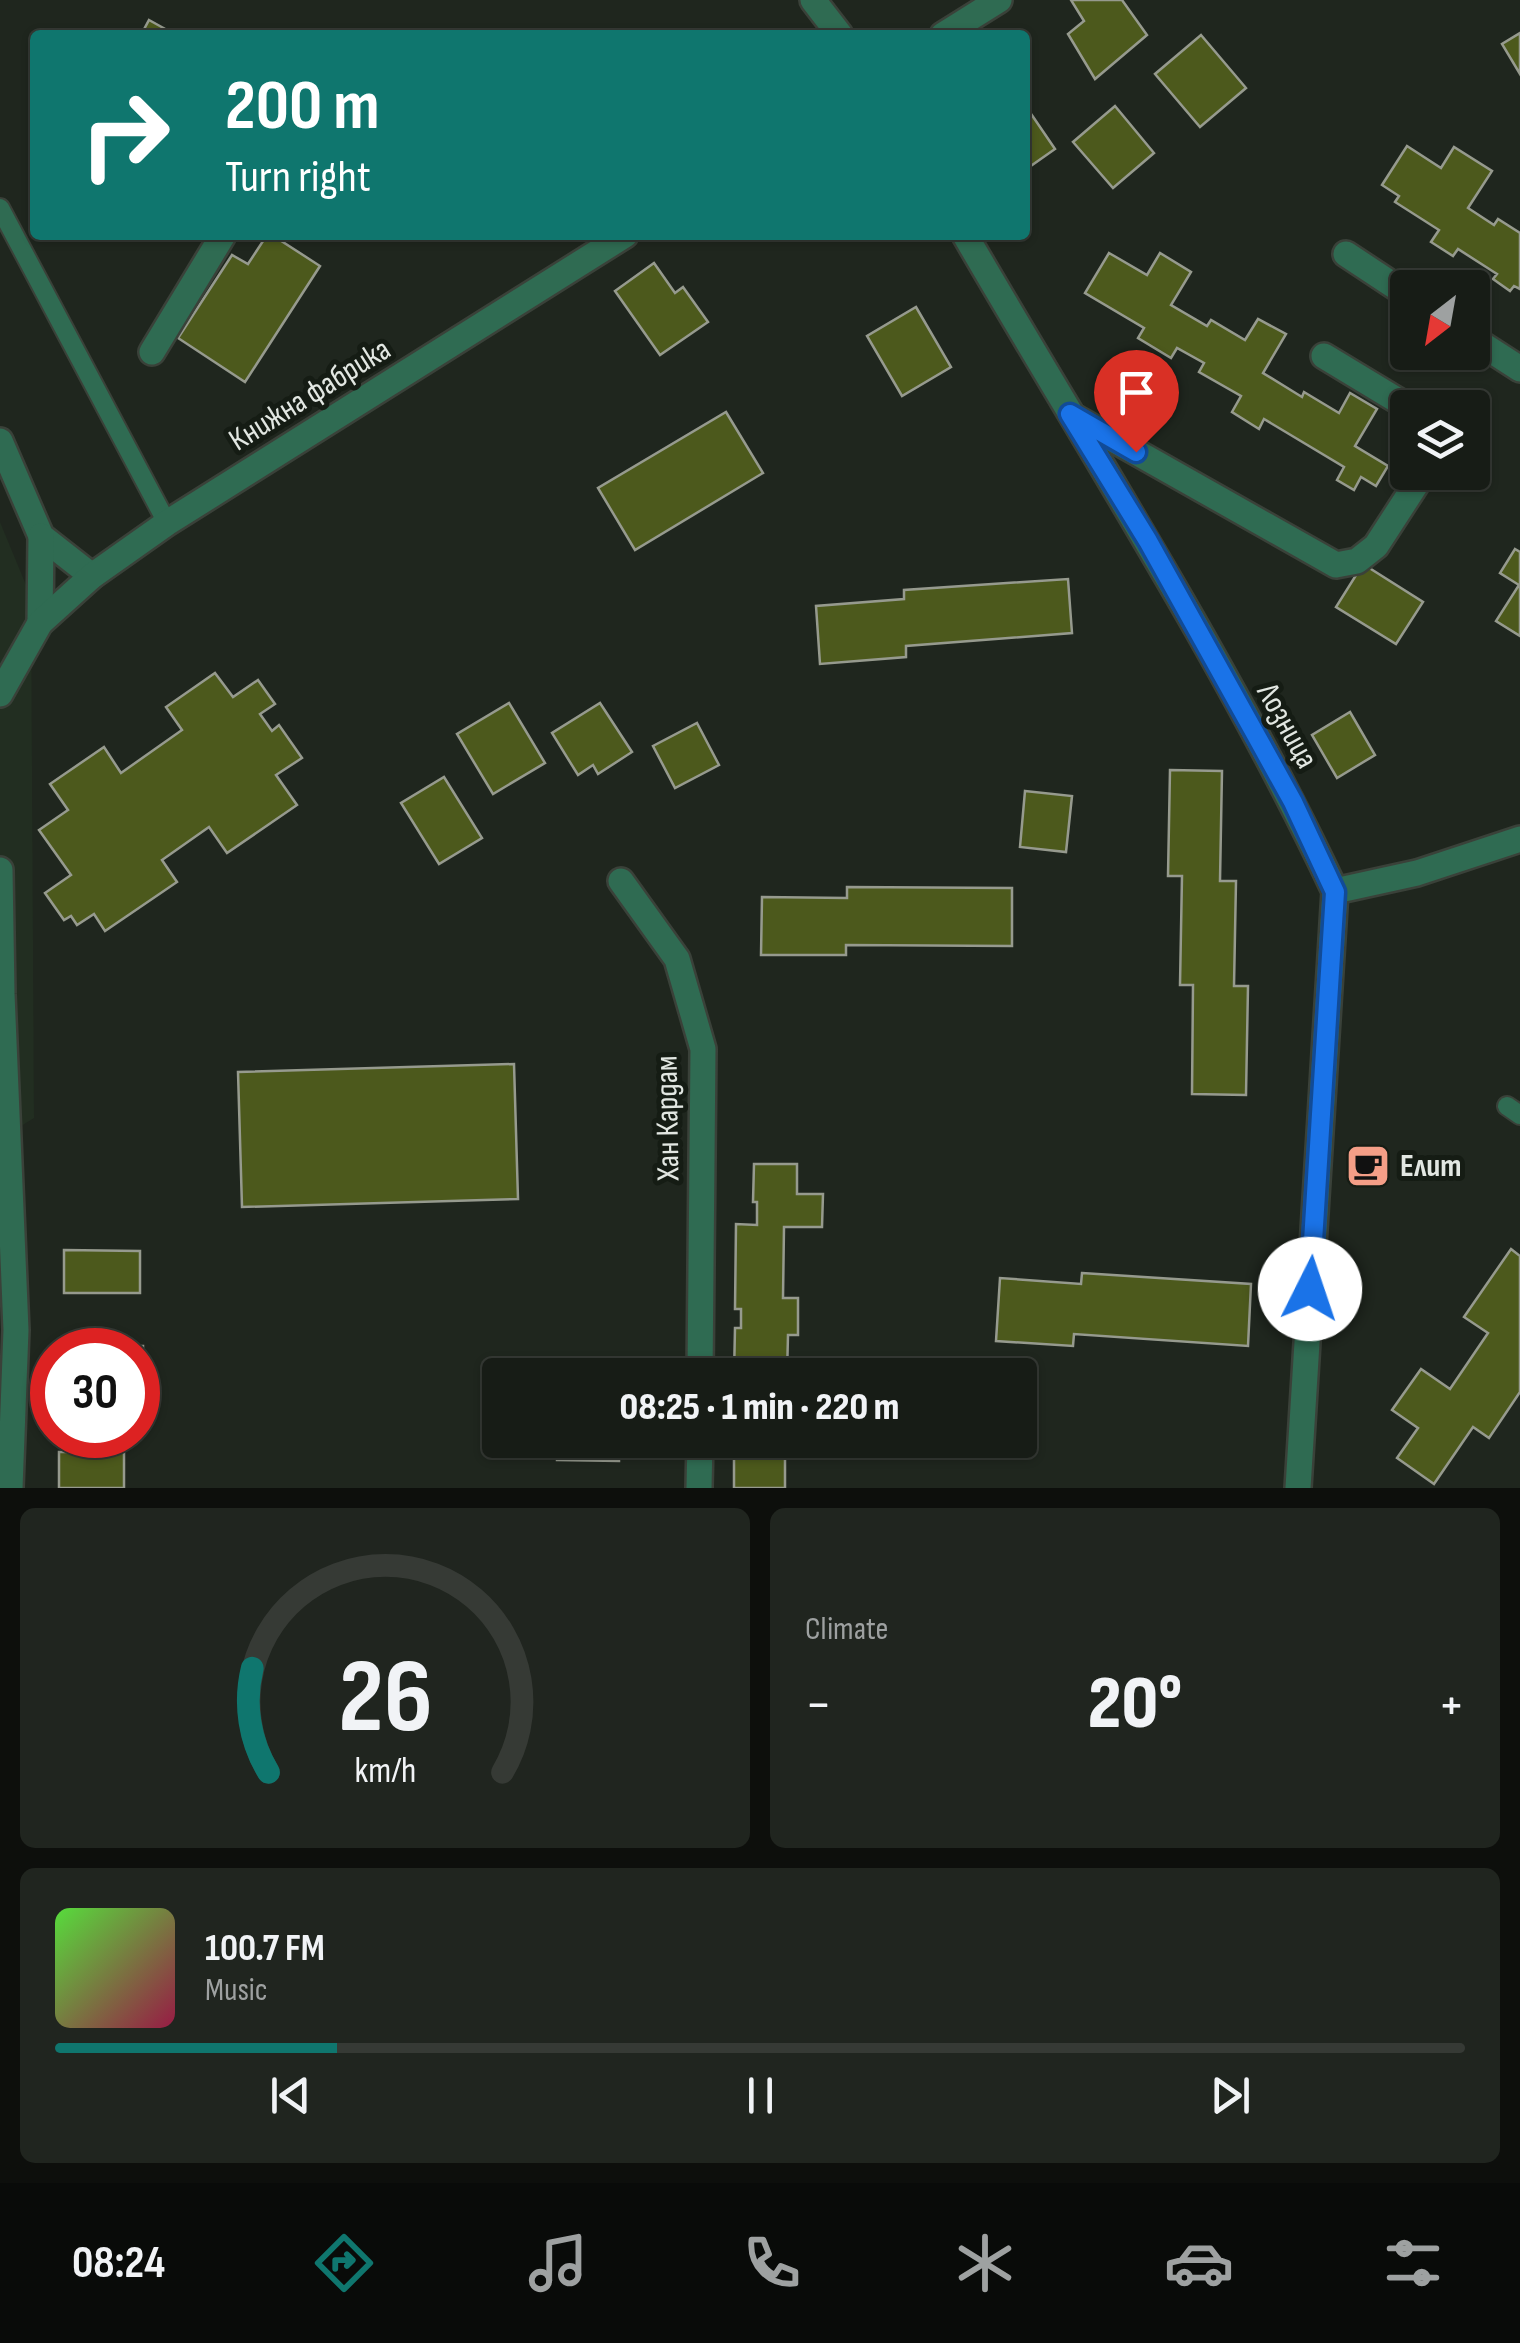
<!DOCTYPE html>
<meta charset="utf-8">
<style>
:root{--surface:#171c16;--page:#20251f;--text:#f1f3f6;--muted:#9ea1a1;--line:#363a35;--accent:#0f766e}
body{margin:0;font-family:"Sofia Sans Condensed",sans-serif;background:var(--page);color:var(--text);height:100vh;display:flex;flex-direction:column;font-size:38px;white-space:nowrap}
*{box-sizing:border-box;margin:0}
p{font-size:32px;color:var(--muted)}
.icon{flex:none;width:55px;height:55px;fill:none;stroke:currentColor;stroke-width:2;stroke-linecap:round;stroke-linejoin:round}
.map{position:relative;height:1488px;overflow:hidden}
.sheet{display:flex;flex-direction:column;gap:20px;padding:20px;background:#0d0f0c;flex:1}
.sheet>*{flex:none}
.hud{position:absolute;left:30px;top:30px;width:1000px;height:210px;border-radius:10px;box-shadow:0 2px 8px #0004,0 0 0 2px var(--line);background:#0f766e;color:#fff;overflow:hidden}
.needle{width:65px;rotate:211deg}
.fabs{position:absolute;left:1390px;top:270px;display:grid;gap:20px}
.fabs a{display:grid;place-items:center;width:100px;height:100px;border-radius:10px;background:var(--surface);box-shadow:0 2px 8px #0004,0 0 0 2px var(--line);font-size:50px}
.speed{position:absolute;left:30px;top:1328px;display:flex;gap:20px;font-size:50px;font-weight:700;text-align:center}
.speed>*{display:grid;place-content:center;width:130px;height:130px;border-radius:50%;background:var(--surface);box-shadow:0 2px 8px #0004,0 0 0 2px var(--line);line-height:1}
.speed .limit{border:15px solid #d22;background:#fff;color:#111}
.pin{position:absolute;display:grid;place-items:center;width:85px;height:85px;color:#fff;margin:-102px -42px;border-radius:50% 50% 50% 0;rotate:-45deg;box-shadow:0 0 10px #0007}
.pin .icon{rotate:45deg}
.me{position:absolute;width:110px;margin:-55px;rotate:4deg;stroke-linejoin:round;filter:drop-shadow(0 0 8px #0008)}
.turn{display:flex;align-items:center;gap:35px;height:210px;padding:0 30px;font-size:45px}
.turn .icon{width:130px;height:130px;stroke-width:2.5}
.turn b{display:block;font-size:70px;line-height:85px}
.big{font-size:75px;font-weight:800;line-height:1.1}
.sheet .widget{flex:1;display:flex;flex-direction:column;justify-content:center;gap:15px;min-width:0;padding:0 35px;border-radius:15px;background:var(--page)}
.sheet .dial{align-items:center;gap:0}
.dial svg{height:260px;overflow:visible;fill:none;stroke:var(--line);stroke-width:7;stroke-linecap:round;text-anchor:middle}
.dial text{fill:var(--text);stroke:none}
.song{display:flex;align-items:center;gap:30px}
.cover{width:120px;height:120px;border-radius:15px;background:linear-gradient(135deg,hsl(110 70% 55%),hsl(340 70% 35%))}
.played{height:10px;border-radius:5px;background:linear-gradient(90deg,var(--accent) 20%,var(--line) 20%)}
.keys{display:flex;justify-content:space-around;direction:ltr}
.heat{display:flex;justify-content:space-between;align-items:center;font-size:55px;direction:ltr}
.sheet .tiles{flex:1;display:grid;gap:20px;grid-template-columns:1fr 1fr}
.widget:last-child{grid-column:span 2}
.trip{position:absolute;left:482px;top:1358px;width:555px;height:100px;border-radius:10px;background:var(--surface);box-shadow:0 2px 8px #0004,0 0 0 2px var(--line);font-weight:800;line-height:100px;text-align:center}
.dock{display:flex;height:160px;justify-content:space-around;align-items:center;background:#090b09;color:var(--muted)}
.dock .icon{width:70px;height:70px}
.dock .active{color:var(--accent)}
.dock b{font-size:45px;color:var(--text)}
.map>svg:first-child{display:block}
</style>
<div class="map">
<svg width="1520" height="1488" viewBox="0 0 1520 1488">
<rect width="100%" height="100%" fill="#1f261e"/>
<polygon fill="#222e21" points="0,522 31,597 34,1118 0,1139"/>
<g fill="#4c591c" stroke="#969a8e" stroke-width="2.5">
<polygon points="1071,0 1122,0 1147,35 1095,79 1068,34 1084,21"/>
<polygon points="149,20 176,35 141,35"/>
<polygon points="1520,33 1520,74 1502,44"/>
<polygon points="1201,35 1246,88 1200,127 1155,74"/>
<polygon points="1025,105 1055,149 1025,170"/>
<polygon points="1115,106 1154,153 1113,188 1073,142"/>
<polygon points="1407,146 1441,168 1454,147 1492,171 1468,208 1494,225 1498,219 1520,233 1520,289 1514,286 1510,291 1493,279 1497,274 1458,249 1453,256 1431,242 1439,230 1395,202 1399,196 1382,185"/>
<polygon points="267,235 272,235 320,266 245,382 178,338 232,255 248,264"/>
<polygon points="1109,253 1147,275 1160,253 1191,272 1171,305 1207,326 1211,320 1245,340 1258,319 1286,334 1263,373 1302,397 1304,392 1339,413 1350,393 1377,409 1355,446 1388,466 1376,486 1361,477 1354,490 1337,480 1344,467 1264,419 1259,429 1232,412 1241,396 1199,372 1204,363 1177,348 1171,358 1138,338 1144,328 1085,293"/>
<polygon points="654,263 675,293 683,287 708,322 660,355 615,291"/>
<polygon points="916,307 951,367 902,396 867,336"/>
<polygon points="726,412 763,473 635,550 598,488"/>
<polygon points="1515,549 1520,552 1520,636 1496,621 1519,585 1500,573"/>
<polygon points="1363,564 1423,602 1396,644 1336,607"/>
<polygon points="1068,579 1072,633 906,646 906,657 820,664 816,606 904,599 904,590"/>
<polygon points="215,673 233,697 258,680 275,704 260,714 272,731 279,725 302,758 276,775 297,805 227,853 209,827 162,860 177,882 105,931 94,914 77,925 71,916 64,920 45,893 71,875 39,830 68,810 50,784 104,747 121,773 182,730 166,707"/>
<polygon points="509,703 545,763 493,794 457,734"/>
<polygon points="600,703 632,752 598,774 593,765 578,775 552,733"/>
<polygon points="1350,712 1375,755 1337,778 1312,735"/>
<polygon points="697,723 719,765 675,788 653,746"/>
<polygon points="1170,770 1222,771 1220,881 1236,881 1234,986 1248,986 1246,1095 1192,1094 1193,985 1180,985 1182,876 1168,876"/>
<polygon points="444,777 482,838 439,864 401,803"/>
<polygon points="1025,791 1072,796 1066,852 1020,847"/>
<polygon points="847,887 1012,888 1012,946 846,945 846,955 761,955 762,897 847,898"/>
<polygon points="514,1064 518,1199 242,1207 238,1072"/>
<polygon points="754,1164 797,1164 797,1194 823,1194 822,1227 784,1227 783,1298 798,1298 798,1335 788,1335 787,1375 734,1375 735,1328 741,1328 741,1309 735,1309 736,1224 757,1225 757,1202 753,1202"/>
<polygon points="1511,1249 1520,1256 1520,1392 1489,1438 1473,1427 1434,1484 1397,1458 1418,1428 1392,1410 1421,1369 1450,1389 1488,1333 1464,1317"/>
<polygon points="64,1250 140,1251 140,1293 64,1293"/>
<polygon points="1082,1273 1251,1284 1248,1346 1074,1334 1073,1346 996,1341 1000,1278 1081,1284"/>
<polygon points="70,1346 143,1346 143,1383 138,1383 138,1350 70,1350"/>
<polygon points="557,1440 619,1440 619,1461 557,1460"/>
<polygon points="734,1440 801,1440 785,1440 785,1488 734,1488"/>
<rect x="59" y="1452" width="65" height="36"/>
</g>
<g fill="none" stroke-linecap="round" stroke-linejoin="round">
<defs>
<g id="lane">
<polyline points="0,208 167,523"/>
<polyline points="1507,1106 1520,1115"/>
</g>
<g id="street">
<polyline points="813,0 840,35"/>
<polyline points="943,35 999,0"/>
<path d="M965,235C1091,452 1228,664 1335,891L1298,1488"/>
<polyline points="1346,254 1408,295"/>
<polyline points="1472,338 1520,369"/>
<polyline points="152,352 223,235"/>
<polyline points="1324,356 1410,408"/>
<polyline points="1074,417 1336,565 1357,561 1376,546 1424,472"/>
<polyline points="0,441 41,536 92,576"/>
<polyline points="40,623 41,536"/>
<polyline points="0,694 40,623 92,576 167,523 625,235"/>
<polyline points="0,870 2,994 16,1330 10,1488"/>
<polyline points="621,881 677,959 703,1049 700,1375"/>
<polyline points="1335,891 1417,873 1520,839"/>
<polyline points="699,1488 700,1440"/>
</g>
</defs>
<use href="#lane" stroke="#3a4139" stroke-width="22"/>
<use href="#street" stroke="#3a4139" stroke-width="30"/>
<use href="#lane" stroke="#2f6b52" stroke-width="18"/>
<use href="#street" stroke="#2f6b52" stroke-width="25"/>
</g>
<g fill="none" stroke-linecap="round" stroke-linejoin="round">
<defs>
<polyline id="route" points="1136,452 1070,414 1148,541 1257,737 1293,802 1335,892 1310,1289"/>
</defs>
<use href="#route" stroke="#114b97" stroke-width="25"/>
<use href="#route" stroke="#1a73e8" stroke-width="18"/>
</g>
<defs>
<symbol id="cafe-square" viewBox="-11 -11 22 22"><rect x="-9" y="-9" width="18" height="18" rx="4" fill="#f49e87" stroke="#151c14"/><path d="M-5.5-4.5H6V0H3Q3 3.5 0 3.5H-2.5Q-5.5 3.5-5.5 0ZM3-3.2v2h1.7v-2ZM-6 4.5H4V6H-6Z" fill="#111"/></symbol>
</defs>
<g fill-rule="evenodd">
<use href="#cafe-square" x="1343" y="1141" width="50" height="50"/>
</g>
<g text-anchor="middle" dominant-baseline="central" stroke-width="10" stroke-linejoin="round" paint-order="stroke">
<g font-size="32" fill="#e2e7e2" stroke="#151c14">
<text transform="translate(310 395) rotate(-32)">Книжна фабрика</text>
<text transform="translate(1287 726) rotate(61)">Лозница</text>
<text transform="translate(668 1118) rotate(-91)">Хан Кардам</text>
</g>
<g font-size="32" font-weight="bold" fill="#e2e7e2" stroke="#151c14" text-anchor="start">
<text x="1400" y="1166">Елит</text>
</g>
</g>
</svg>
<div class="fabs">
<a><svg class="needle" viewBox="-14 -14 28 28"><path d="M0-13l5 13h-10z" fill="#e53935"/><path d="M0 13l5-13h-10z" fill="#9ea1a1"/></svg></a>
<a><svg class="icon" aria-label="layers" viewBox="0 0 24 24"><path d="M12 4l9 5-9 5-9-5zM3 14l9 5 9-5"/></svg></a>
</div>
<div class="speed"><div class="limit">30</div></div>
<div class="pin" style="left:1136px;top:452px;background:#d93025"><svg class="icon" aria-label="arrive" viewBox="0 0 24 24"><path d="M6 21V4h12l-3 4 3 4H6"/></svg></div>
<svg class="me" style="left:1310px;top:1289px" viewBox="-20 -20 40 40"><circle r="19" fill="#fff"/><path d="M0-13L10 11 0 6-10 11z" fill="#1a73e8"/></svg>
<div class="trip">08:25 · 1 min · 220 m</div>
<div class="hud">
<div class="turn"><svg class="icon" aria-label="right" viewBox="0 0 24 24"><path d="M7 20v-9h11M14 6l5 5-5 5"/></svg><div><b>200 m</b>Turn right</div></div>
</div>
</div>
<section class="sheet">
<div class="tiles">
<div class="widget dial"><svg viewBox="0 0 100 80">
<path d="M14 69A42 42 0 1 1 86 69"/>
<path d="M14 69A42 42 0 0 1 9 37" stroke="#0f766e"/>
<text x="50" y="56" font-size="32" font-weight="700">26</text>
<text x="50" y="72" font-size="11">km/h</text>
</svg></div>
<div class="widget"><p>Climate</p>
<div class="heat"><a>−</a><b class="big">20°</b><a>+</a></div>
</div>
<div class="widget">
<div class="song"><i class="cover"></i><div><b>100.7 FM</b><p>Music</p></div></div>
<div class="played"></div>
<div class="keys"><svg class="icon" aria-label="previous" viewBox="0 0 24 24"><path d="M18 5L8 12l10 7zM5 5v14"/></svg><svg class="icon" aria-label="pause" viewBox="0 0 24 24"><path d="M8 5v14M16 5v14"/></svg><svg class="icon" aria-label="next" viewBox="0 0 24 24"><path d="M6 5l10 7-10 7zM19 5v14"/></svg></div>
</div>
</div>
</section>
<nav class="dock">
<b>08:24</b>
<svg class="icon active" aria-label="directions" viewBox="0 0 24 24"><path d="M12 3l9 9-9 9-9-9zM9 14v-3h6M13 9l2 2-2 2"/></svg>
<svg class="icon" aria-label="music" viewBox="0 0 24 24"><path d="M9 18V5l10-2v13"/><circle cx="6" cy="18" r="3"/><circle cx="16" cy="16" r="3"/></svg>
<svg class="icon" aria-label="phone" viewBox="0 0 24 24"><path d="M5 4h4l2 5-3 2q2 4 5 5l2-3 5 2v4C11 20 4 13 5 4z"/></svg>
<svg class="icon" aria-label="climate" viewBox="0 0 24 24"><path d="M12 3v18M4 7l16 10M4 17L20 7"/></svg>
<svg class="icon" aria-label="car" viewBox="0 0 24 24"><path d="M5 17H2v-5l4-1 3-4h7l3 4 3 1v5h-3M9 17h6M6 11h13"/><circle cx="7" cy="17" r="2"/><circle cx="17" cy="17" r="2"/></svg>
<svg class="icon" aria-label="filters" viewBox="0 0 24 24"><path d="M4 7h16M4 17h16"/><circle cx="9" cy="7" r="2"/><circle cx="15" cy="17" r="2"/></svg>
</nav>
